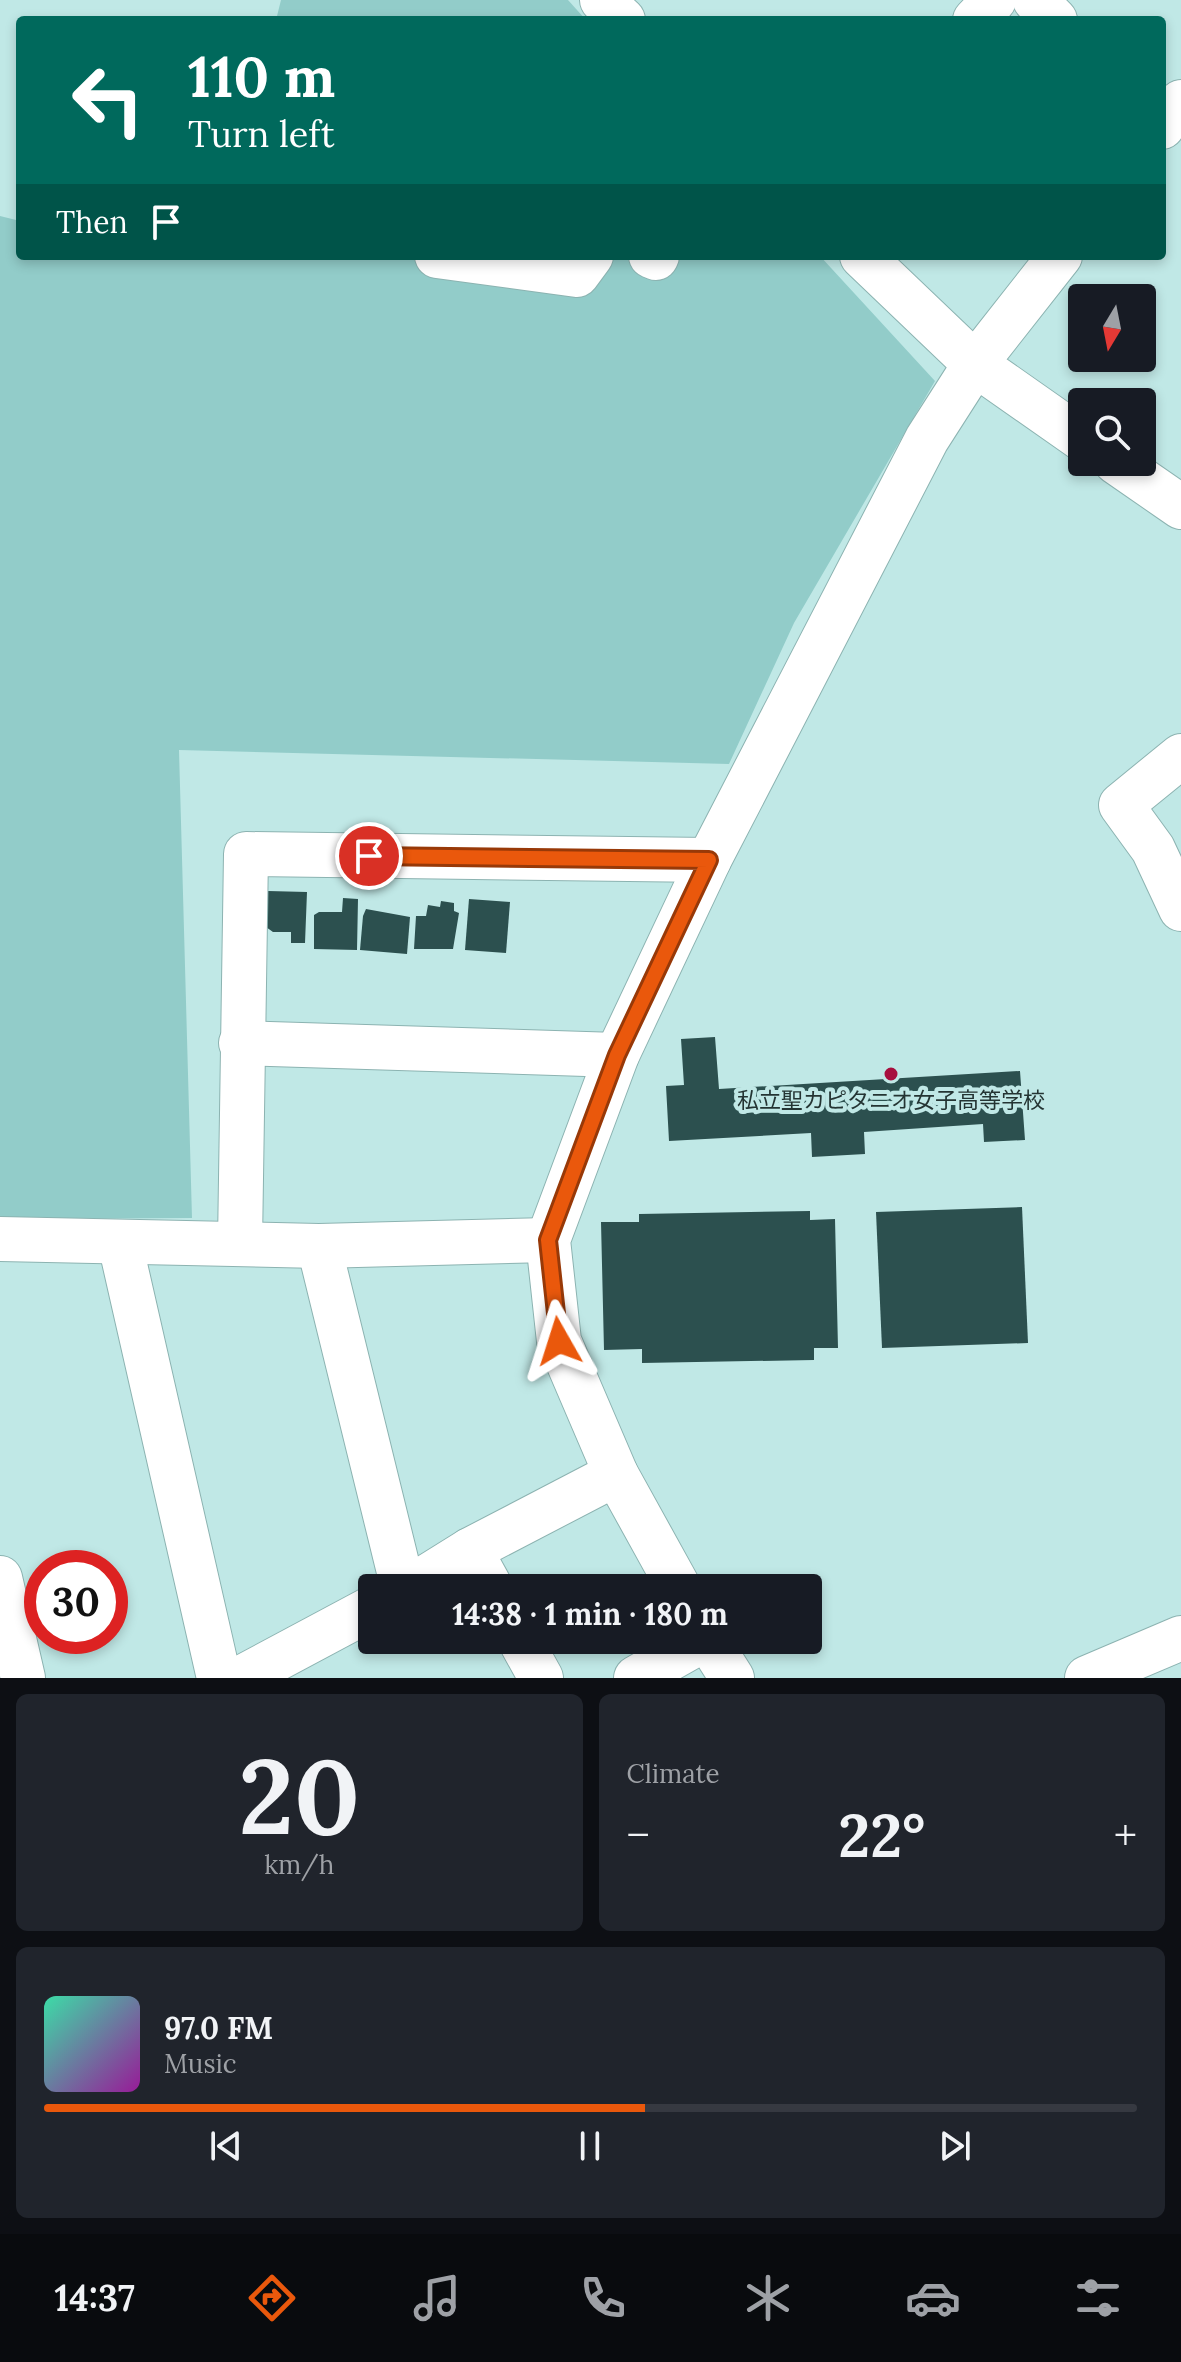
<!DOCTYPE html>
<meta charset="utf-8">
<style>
:root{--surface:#171b24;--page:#20242c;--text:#f1f3f6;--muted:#9ea1a6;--line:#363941;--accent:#ea580c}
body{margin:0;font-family:Lora,"Noto Sans JP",serif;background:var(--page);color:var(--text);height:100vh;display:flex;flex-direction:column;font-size:30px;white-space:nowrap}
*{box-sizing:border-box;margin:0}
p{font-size:26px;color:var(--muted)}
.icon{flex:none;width:44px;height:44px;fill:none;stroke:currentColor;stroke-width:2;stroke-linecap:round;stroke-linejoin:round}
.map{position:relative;height:1678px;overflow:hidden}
.drawer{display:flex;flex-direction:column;gap:16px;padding:16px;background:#0d0f14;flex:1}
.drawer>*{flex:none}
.top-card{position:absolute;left:16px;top:16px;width:1150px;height:244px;border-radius:8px;box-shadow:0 4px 12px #0003;background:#00695c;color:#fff;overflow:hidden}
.needle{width:52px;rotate:190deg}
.controls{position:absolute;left:1068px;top:284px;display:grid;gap:16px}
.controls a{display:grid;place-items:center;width:88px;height:88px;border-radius:8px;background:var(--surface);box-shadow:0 4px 12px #0003;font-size:40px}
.speed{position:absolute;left:24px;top:1550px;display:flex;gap:16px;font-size:40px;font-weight:700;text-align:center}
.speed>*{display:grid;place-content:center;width:104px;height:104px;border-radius:50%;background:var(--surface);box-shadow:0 4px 12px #0003;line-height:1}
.speed .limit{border:12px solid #d22;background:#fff;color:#111}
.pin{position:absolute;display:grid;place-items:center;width:68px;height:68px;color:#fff;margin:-34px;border:4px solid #fff;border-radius:50%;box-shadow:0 2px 8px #0007}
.me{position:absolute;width:88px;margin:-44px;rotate:354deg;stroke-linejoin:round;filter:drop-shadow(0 0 6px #0008)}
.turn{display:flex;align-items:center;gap:28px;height:168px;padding:0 40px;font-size:36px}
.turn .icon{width:104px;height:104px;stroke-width:2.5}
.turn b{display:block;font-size:56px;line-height:68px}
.then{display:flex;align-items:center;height:76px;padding:0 40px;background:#0003;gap:16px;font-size:30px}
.big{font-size:60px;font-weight:700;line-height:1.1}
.drawer .card{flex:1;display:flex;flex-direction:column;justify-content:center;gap:12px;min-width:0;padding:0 28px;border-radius:12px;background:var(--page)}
.drawer .dial{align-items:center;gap:0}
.dial b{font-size:104px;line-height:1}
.song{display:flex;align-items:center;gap:24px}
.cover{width:96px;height:96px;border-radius:12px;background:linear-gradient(135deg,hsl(160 70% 55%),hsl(300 70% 35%))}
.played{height:8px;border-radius:4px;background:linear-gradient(90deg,var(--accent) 55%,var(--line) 55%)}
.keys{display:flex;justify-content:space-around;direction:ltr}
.heat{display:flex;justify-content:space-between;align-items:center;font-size:44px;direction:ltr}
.drawer .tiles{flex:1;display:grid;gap:16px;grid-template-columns:1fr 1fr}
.card:last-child{grid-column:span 2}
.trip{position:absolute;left:358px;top:1574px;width:464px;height:80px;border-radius:8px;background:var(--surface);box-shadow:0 4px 12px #0003;font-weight:700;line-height:80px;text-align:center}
.menu{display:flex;height:128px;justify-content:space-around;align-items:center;background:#090b0e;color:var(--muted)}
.menu .icon{width:56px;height:56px}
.menu .on{color:var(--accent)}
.menu b{font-size:36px;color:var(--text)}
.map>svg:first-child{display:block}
</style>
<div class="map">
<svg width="1181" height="1678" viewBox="0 0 1181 1678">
<rect width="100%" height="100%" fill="#c0e8e6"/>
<g fill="#92ccc9">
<polygon points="281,0 568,0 586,20 276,20"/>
<polygon points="0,216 20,221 20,256 820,256 935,381 794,623 729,764 179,750 192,1218 0,1219"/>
</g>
<g fill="#2c504f">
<polygon points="268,891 307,892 305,943 291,943 291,932 273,932 266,927"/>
<polygon points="343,898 358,899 357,950 314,949 314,915 319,912 342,912"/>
<polygon points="469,899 510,902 506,953 465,950"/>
<polygon points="441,901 454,903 454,911 459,913 453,949 414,949 416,916 426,916 428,905 440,907"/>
<polygon points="366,909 410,917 407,954 360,950 363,916"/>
<polygon points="715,1037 719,1089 1020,1071 1025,1140 984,1142 983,1124 864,1132 865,1154 812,1157 811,1133 669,1141 666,1086 684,1085 681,1039"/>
<polygon points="1022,1207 1028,1343 882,1348 876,1212"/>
<polygon points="810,1211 810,1220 835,1219 838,1348 814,1348 814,1360 642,1363 642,1349 604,1350 601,1222 639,1222 639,1214"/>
</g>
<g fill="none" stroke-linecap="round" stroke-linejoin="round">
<defs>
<g id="minor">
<polyline points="602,0 623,20"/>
<polyline points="1035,0 1055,20"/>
<polyline points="975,20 994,0"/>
<polyline points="1162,127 1181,102"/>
<polyline points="437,256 577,275 591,256"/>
<polyline points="651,256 656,258 657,256"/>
<polyline points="1060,256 975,364 1082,439"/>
<polyline points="1116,462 1181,507"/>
<polyline points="1181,756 1121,805 1153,849 1181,909"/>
<polyline points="241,1043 617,1055"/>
<polyline points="0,1239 319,1246 548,1240"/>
<polyline points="120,1243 219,1678"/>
<polyline points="240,1243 246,854 709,860"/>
<polyline points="319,1246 403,1588"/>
<polyline points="470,1550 491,1588"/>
<polyline points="0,1578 23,1678"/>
<polyline points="409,1588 470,1550 616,1474"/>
<polyline points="679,1588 616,1474 559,1341 548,1240 617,1055 709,860 927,439 975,364 862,256"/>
<polyline points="520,1640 541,1678"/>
<polyline points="708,1640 732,1678"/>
<polyline points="241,1678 372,1608"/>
<polyline points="636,1678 703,1640"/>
<polyline points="1087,1678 1181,1638"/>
</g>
</defs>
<use href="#minor" stroke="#8cb3b1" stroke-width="46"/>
<use href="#minor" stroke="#fff" stroke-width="44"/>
</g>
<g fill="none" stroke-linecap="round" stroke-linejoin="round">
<defs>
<polyline id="route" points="369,856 709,860 617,1055 548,1240 559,1341"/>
</defs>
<use href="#route" stroke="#983908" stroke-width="20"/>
<use href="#route" stroke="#ea580c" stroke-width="14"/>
</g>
<circle fill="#a70f3e" stroke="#c0e8e6" stroke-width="3" cx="891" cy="1074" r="8"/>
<g text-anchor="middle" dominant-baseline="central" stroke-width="8" stroke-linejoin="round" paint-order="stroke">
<g font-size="22" fill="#243433" stroke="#c0e8e6">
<text x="891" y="1100">私立聖カピタニオ女子高等学校</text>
</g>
</g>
</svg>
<div class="controls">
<a><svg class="needle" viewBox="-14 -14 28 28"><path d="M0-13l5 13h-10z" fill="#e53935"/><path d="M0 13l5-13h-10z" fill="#9ea1a6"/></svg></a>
<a><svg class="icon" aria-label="search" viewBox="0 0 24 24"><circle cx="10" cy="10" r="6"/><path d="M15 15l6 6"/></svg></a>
</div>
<div class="speed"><div class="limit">30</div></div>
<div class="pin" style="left:369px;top:856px;background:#d93025"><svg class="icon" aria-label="arrive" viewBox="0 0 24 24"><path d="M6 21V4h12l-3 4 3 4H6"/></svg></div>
<svg class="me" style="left:559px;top:1341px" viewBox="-20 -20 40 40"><path d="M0-17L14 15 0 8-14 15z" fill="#ea580c" stroke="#fff" stroke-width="4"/></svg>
<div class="trip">14:38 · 1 min · 180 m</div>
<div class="top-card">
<div class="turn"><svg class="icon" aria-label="left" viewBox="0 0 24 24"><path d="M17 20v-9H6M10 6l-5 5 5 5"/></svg><div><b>110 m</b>Turn left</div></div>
<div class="then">Then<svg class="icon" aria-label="arrive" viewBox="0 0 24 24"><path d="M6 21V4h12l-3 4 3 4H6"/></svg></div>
</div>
</div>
<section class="drawer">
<div class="tiles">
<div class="card dial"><b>20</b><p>km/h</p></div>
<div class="card"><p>Climate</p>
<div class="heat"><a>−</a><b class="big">22°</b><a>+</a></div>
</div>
<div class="card">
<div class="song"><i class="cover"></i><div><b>97.0 FM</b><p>Music</p></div></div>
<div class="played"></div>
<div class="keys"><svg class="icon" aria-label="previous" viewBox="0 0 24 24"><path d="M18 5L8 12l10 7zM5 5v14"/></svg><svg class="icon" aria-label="pause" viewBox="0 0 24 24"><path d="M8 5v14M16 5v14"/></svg><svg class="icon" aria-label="next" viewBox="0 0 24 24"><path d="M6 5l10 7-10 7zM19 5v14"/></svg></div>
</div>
</div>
</section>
<nav class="menu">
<b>14:37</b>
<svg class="icon on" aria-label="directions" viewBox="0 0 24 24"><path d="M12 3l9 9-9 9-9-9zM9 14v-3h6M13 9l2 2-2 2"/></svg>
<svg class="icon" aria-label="music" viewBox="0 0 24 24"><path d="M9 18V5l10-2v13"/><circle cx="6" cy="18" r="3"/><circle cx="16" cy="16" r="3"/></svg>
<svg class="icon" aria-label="phone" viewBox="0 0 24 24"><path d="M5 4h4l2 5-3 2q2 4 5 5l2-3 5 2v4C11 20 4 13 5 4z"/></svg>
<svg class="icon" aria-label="climate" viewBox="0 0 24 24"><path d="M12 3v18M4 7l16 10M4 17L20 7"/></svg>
<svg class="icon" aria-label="car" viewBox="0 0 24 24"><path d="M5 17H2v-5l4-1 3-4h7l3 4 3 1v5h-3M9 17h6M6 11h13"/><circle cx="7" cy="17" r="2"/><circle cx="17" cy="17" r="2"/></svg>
<svg class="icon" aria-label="filters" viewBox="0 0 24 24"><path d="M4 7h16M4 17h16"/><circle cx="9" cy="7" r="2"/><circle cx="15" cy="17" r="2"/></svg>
</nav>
